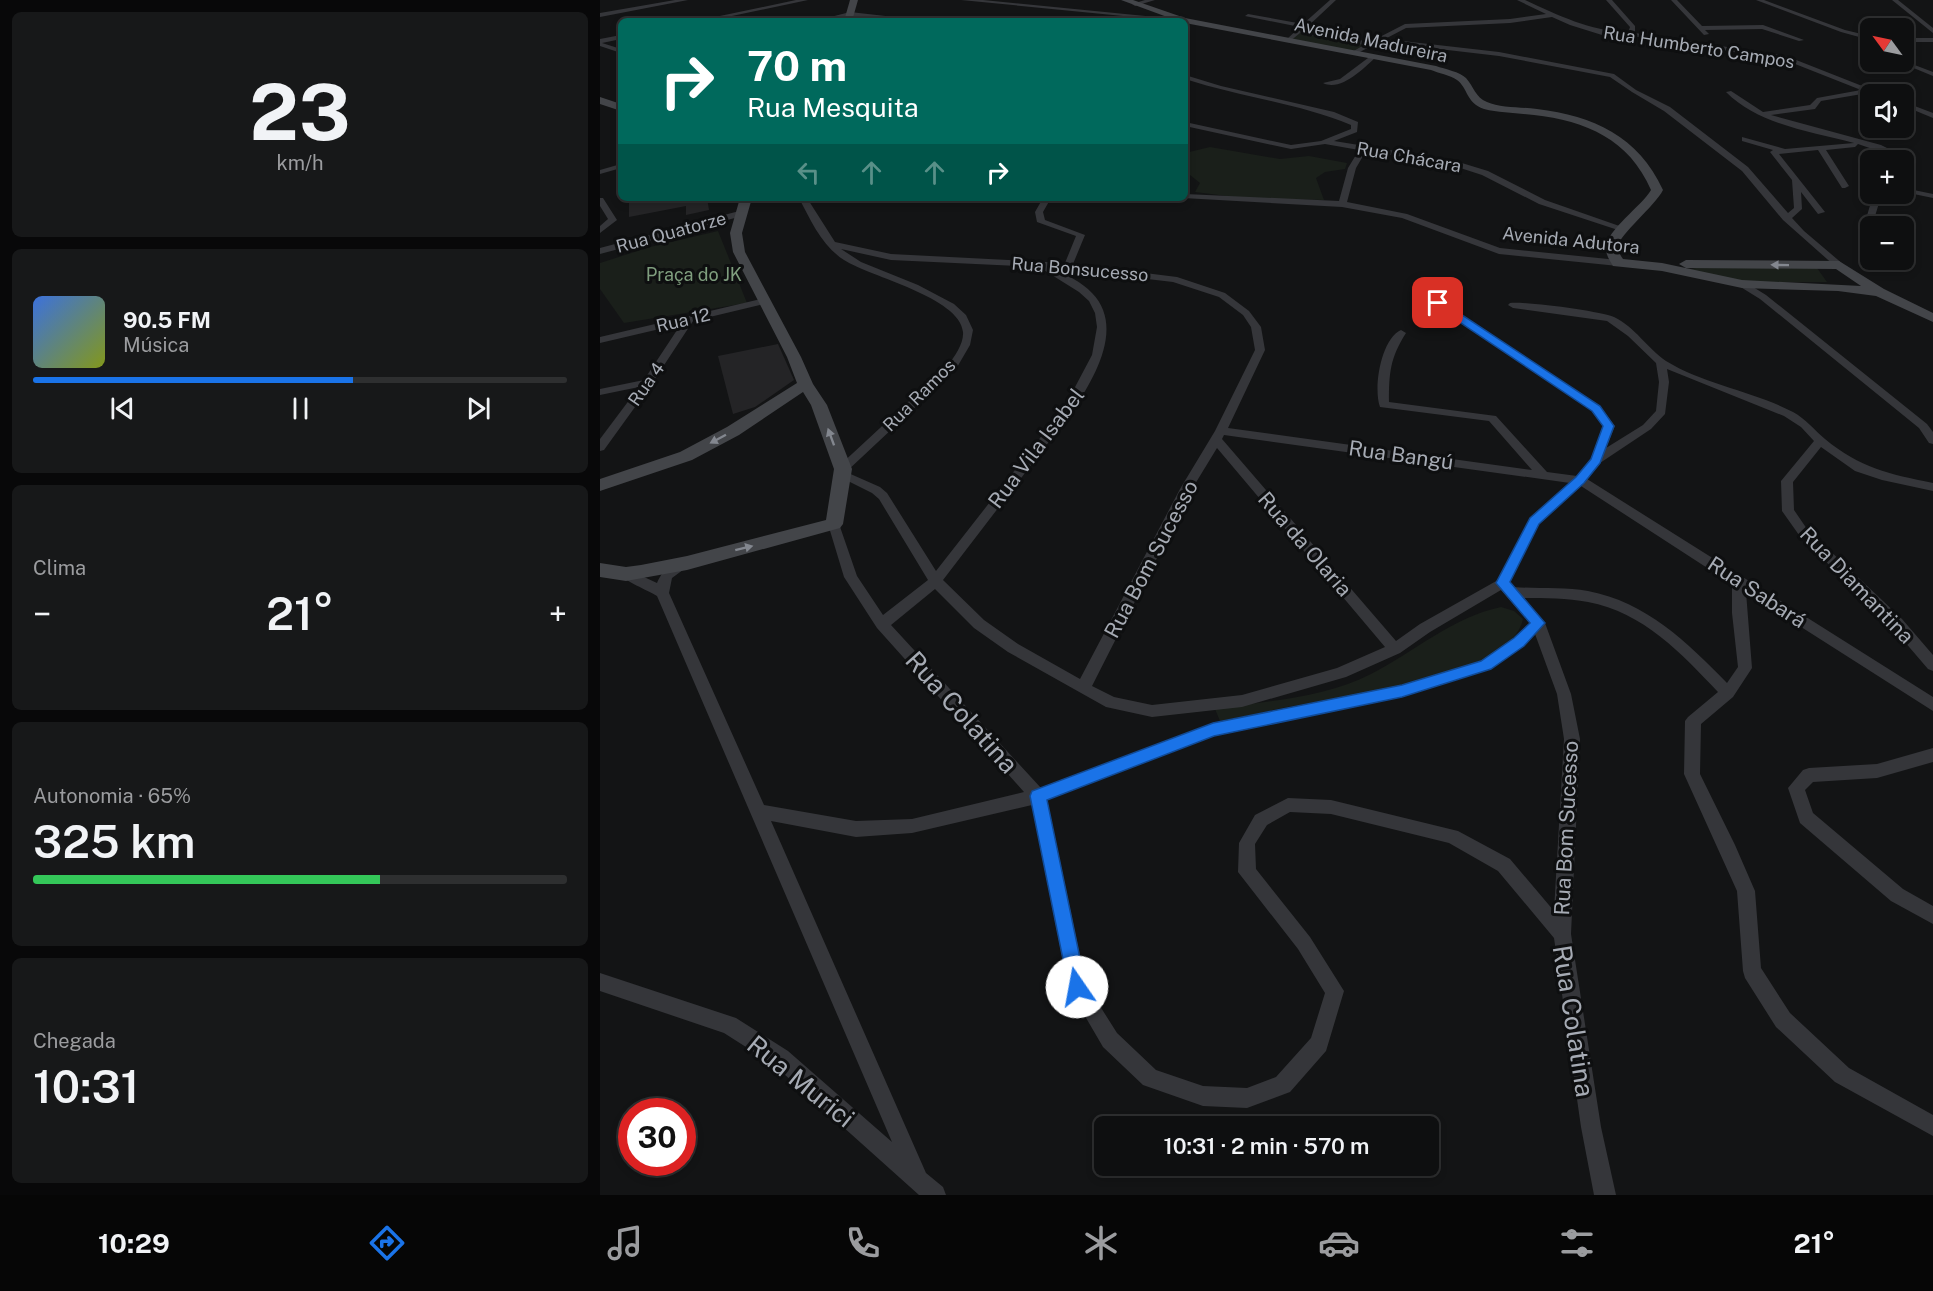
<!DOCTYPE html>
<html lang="pt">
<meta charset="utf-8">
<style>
:root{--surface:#0e0f10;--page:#171819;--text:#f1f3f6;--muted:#9b9c9f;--line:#2e2f30;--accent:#1a73e8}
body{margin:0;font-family:"Public Sans",sans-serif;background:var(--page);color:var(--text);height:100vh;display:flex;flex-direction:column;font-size:22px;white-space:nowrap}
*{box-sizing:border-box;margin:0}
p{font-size:20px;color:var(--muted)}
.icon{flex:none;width:33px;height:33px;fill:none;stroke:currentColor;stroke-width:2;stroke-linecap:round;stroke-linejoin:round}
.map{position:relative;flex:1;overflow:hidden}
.side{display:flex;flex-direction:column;gap:12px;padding:12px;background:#080809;width:600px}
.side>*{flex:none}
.top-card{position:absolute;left:18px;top:18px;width:570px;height:183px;border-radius:9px;box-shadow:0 3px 9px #0003,0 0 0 2px var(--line);background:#00695c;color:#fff;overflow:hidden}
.needle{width:39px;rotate:303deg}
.fabs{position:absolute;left:1260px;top:18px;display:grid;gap:12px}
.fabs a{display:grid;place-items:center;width:54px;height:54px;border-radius:9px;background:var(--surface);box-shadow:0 3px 9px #0003,0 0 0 2px var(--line);font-size:30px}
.speed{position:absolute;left:18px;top:1098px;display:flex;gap:12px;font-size:30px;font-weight:700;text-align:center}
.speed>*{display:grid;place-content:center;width:78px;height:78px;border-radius:50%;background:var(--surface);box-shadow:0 3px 9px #0003,0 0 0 2px var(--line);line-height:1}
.speed .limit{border:9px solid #d22;background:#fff;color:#111}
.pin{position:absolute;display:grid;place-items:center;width:51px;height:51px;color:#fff;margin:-26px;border-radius:12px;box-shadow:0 3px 9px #0006}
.me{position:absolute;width:66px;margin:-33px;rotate:348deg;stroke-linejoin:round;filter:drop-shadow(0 0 4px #0008)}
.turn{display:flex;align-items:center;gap:21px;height:126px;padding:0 30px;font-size:27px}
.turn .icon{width:78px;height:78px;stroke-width:2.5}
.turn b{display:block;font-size:42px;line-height:51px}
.lanes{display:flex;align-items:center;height:57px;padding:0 30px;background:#0003;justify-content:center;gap:30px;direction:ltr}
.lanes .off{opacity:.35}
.big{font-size:45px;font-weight:600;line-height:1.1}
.side .card{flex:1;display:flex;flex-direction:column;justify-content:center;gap:9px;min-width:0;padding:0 21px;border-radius:9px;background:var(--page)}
.side .dial{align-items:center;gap:0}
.dial b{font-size:78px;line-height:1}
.song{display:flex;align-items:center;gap:18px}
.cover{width:72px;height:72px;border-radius:9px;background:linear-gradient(135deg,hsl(220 70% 55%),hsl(70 70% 35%))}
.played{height:6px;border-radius:3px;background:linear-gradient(90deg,var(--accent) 60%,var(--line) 60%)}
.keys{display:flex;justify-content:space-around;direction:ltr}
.heat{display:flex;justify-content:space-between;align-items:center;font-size:33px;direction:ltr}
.charge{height:9px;border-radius:4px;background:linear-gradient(90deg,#34c759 65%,var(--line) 0)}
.trip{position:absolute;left:494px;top:1116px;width:345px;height:60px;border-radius:9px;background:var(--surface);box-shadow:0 3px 9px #0003,0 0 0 2px var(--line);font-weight:600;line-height:60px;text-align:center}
.tab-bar{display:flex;height:96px;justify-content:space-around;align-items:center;background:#060606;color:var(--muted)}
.tab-bar .icon{width:42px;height:42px}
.tab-bar .selected{color:var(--accent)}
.tab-bar b{font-size:27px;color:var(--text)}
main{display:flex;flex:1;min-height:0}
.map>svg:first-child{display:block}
</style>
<main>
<section class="side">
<div class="card dial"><b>23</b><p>km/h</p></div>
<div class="card">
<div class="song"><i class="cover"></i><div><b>90.5 FM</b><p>Música</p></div></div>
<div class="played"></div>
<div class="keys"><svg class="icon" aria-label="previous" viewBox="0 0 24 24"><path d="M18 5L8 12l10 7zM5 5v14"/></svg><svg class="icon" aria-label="pause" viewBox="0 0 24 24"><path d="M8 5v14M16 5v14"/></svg><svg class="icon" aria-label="next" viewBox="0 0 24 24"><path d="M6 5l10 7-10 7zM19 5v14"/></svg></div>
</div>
<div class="card"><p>Clima</p>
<div class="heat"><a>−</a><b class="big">21°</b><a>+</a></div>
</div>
<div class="card"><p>Autonomia · 65%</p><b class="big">325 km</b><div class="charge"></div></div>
<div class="card"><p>Chegada</p><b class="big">10:31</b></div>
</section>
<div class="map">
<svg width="1333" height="1195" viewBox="0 0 1333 1195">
<rect width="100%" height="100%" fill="#131415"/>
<g fill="#1a1f1a">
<polygon points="700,31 767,44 754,52 691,40"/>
<polygon points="610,147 680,159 709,156 747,163 745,169 725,172 716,178 724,200 643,198 595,192 600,183 585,171 585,153"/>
<polygon points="118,231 147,303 24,323 0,289 0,263 50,247"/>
<polygon points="1096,268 1217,268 1227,282 1143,282 1088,270"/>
<path d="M901,607L914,611L923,619C912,675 757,695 710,703C680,708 650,715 620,721L615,709C666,701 724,698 771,674C814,652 853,617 901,607Z"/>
</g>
<g fill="#242426">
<polygon points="29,198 107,198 109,210 86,215 86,206 29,217"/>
<polygon points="178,344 194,380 155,407 133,414 118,356"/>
</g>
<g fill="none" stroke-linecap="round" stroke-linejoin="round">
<g fill="#35363a" fill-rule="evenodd">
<polygon points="75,0 88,0 0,17 0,13"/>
<polygon points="196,0 208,0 108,21 96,21"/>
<polygon points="361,0 383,0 586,20 574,21"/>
<polygon points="545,0 555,0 535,6 532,4"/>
<path d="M730,0H736L704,30L770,42L805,24L910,19L946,14L917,0H925C960,16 988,30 1028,33L1030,27L1006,0H1012L1035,26V33L1186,56L1280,93L1281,94L1268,93L1221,101L1215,109L1171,115L1281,145L1293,151L1297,160H1289L1287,154L1258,144L1255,147L1226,150L1249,186L1245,188H1242L1218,150L1179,154L1225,212L1218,214L1201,192L1202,209L1192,218L1204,231L1244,265L1236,267L1183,220L1142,171L1064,111L1032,92L1010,77L899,56L779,42L754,55L752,52L764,45L700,33L689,42L687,39L700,27L645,16L648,14L703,24ZM952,17L970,25L1002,35L1039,37L1185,60L1261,90L1217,98L1210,105L1163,112L1131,91L1126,92C1159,125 1210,131 1254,143L1185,149L1142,137V141L1173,150L1170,152L1192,180L1194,208L1188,213L1148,167L1070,107L1036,90L1014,74L899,52L785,39L806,28L910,23Z"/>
<polygon points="1071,0 1077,0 1102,26 1163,25 1204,40 1199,41 1162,29 1105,30 1109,34 1104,35"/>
<polygon points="1156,0 1164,0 1245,30 1270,36 1270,40 1241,32"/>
<polygon points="1292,0 1298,0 1333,28 1333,33"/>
<polygon points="250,12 312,19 315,21 250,16 215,21"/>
<polygon points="21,35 21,39 2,43 21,49 21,53 0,46 0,39"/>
<rect x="1304" y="38" width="29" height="4"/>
<path d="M772,55L777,56C764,68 741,92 723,83L740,79Z"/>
<polygon points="1304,61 1333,72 1333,76 1299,62"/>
<path d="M585,75L621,86L734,112L758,122L757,132L734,141L852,160L888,171L945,200L1028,229L1021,231L939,204L882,175L848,164L766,151L756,168L747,202L807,214L900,248L1018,260L1023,263L1018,266L899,254L802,218L742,207L583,198H585V194L739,201L748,168L759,150L725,144L691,149L585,126V122L691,145L721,141L751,129V125C698,103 640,97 585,79Z"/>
<polygon points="1304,102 1333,113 1333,118 1304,106"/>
<polygon points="21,164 21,168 0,174 0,170"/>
<polygon points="1304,188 1333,194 1333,198 1304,192"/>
<polygon points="1280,194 1288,194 1279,203 1269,236 1262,238 1261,236 1271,202"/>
<polygon points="0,198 3,198 17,220 0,233 0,226 8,219 0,206"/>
<path d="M199,198H207L235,242L291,254L465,263L476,236L437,222L435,212L443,198H451L443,212L445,220L485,235L473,264L577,277L625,293L649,311L661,327L665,350L628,428L932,470L889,421L780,407C773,388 781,339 801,330L806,333C790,358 789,373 789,402L896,416L947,472L977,476L991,459L1003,426L992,410L818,294V290L821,289L1000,406L1015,426L1006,448L1043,425L1056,411L1059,382L1056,363L1028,336L1007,321L913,308L908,305L910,303C923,301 1000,311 1014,317C1035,327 1047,348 1066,361C1105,385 1153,391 1193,412C1206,419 1214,430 1225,439C1260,468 1289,474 1333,483V491L1282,480L1255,471L1221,447L1193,482L1194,510L1207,529L1302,619L1333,655V671L1328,669L1292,627L1199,535L1182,511L1181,481L1214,441L1201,427L1184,416L1067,369L1069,382L1065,414L1051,429L1000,463L987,479L1333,697V711L1146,592L1152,668L1133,697L1101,724L1100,774L1135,845L1155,891L1161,968L1190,1013L1249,1068L1333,1115V1136L1235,1082L1176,1027L1145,978L1143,971L1137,891L1084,774L1085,721L1088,717L1118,692C1082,654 1043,612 988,602C967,598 945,598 924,598L945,623L971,694L980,739L971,934L1001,1127L1016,1195H994L981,1127L954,938L898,871L849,843L731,814L690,812L667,825L655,844L656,869L710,937L744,991L726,1051L690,1092L647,1108L603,1106L543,1085L503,1047L468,987L432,805L312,833L256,837L171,821L326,1173L343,1187L346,1195H319L174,1065L124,1033L0,991V973L136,1018L188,1051L292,1142L57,596C47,590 25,581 19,574L21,571H31L57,583C62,571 74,557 89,561L91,564L72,578L69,593L164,805L256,821L312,819L424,792L277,628L244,577L228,524L234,520L238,521L257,576L283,615L328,580L279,499L272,493L236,475L239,472L237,469L239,466L348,365C355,356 364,343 363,332C360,297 270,277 244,260C222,246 211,221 199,198ZM241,249L291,260L439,267L479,292L489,301L495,313L497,327L492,355L465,406L336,571L287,493L280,487L246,472L356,369L370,345L373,330L366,315L354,304L318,285L261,262ZM453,268L573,282L619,297L643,315L651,327L655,350L615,431L580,489L480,679L418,644L384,620L343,580L474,409C494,378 525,327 492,293C482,282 466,275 453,268ZM624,435L970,483L930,518L898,580L820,624L796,641L622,439ZM617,448L785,647L737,668L642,695L552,705L514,697L492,686L592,489ZM981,486L1132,584V613L1138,667L1127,683C1087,642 1046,602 988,591C964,587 939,589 914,587L910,582L939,524ZM335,589L374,628L408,652L506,707L552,717L642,707L746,677L800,653L830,632L901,590L930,623L914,638L881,661L802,685L613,723L441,788L291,625ZM935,634L957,694L964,739L954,911L910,859L858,831L731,800L688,798L655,815L639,843L638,872L698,949L725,993L711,1038L676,1077L647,1088L603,1086L556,1070L517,1033L486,984L447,800L614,735L802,697L891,669L924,646Z"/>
<polygon points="143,210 146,211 146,215 0,254 0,248"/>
<polygon points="1139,282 1145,282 1166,295 1327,424 1333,432 1333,444 1329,443 1319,428 1160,299 1139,286"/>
<polygon points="165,298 170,301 168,303 93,321 53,382 4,450 0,451 0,439 39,387 0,395 0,389 44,380 81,324 0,343 0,337"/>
<polygon points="1333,748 1333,762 1277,778 1213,782 1205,790 1213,813 1303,889 1333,906 1333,924 1291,901 1200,823 1188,788 1203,770 1209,768 1277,764"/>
</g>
<g fill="#434549" fill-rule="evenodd">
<polygon points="250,0 258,0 252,21 244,21"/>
<path d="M521,0H533L585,18L836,66C845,69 860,72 866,78C874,87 875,97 887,102C900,108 922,107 937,109C994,116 1038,136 1063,190C1055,206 1020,234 1018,246C1018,251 1020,255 1023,259L1062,263L1142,280L1261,286L1236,269L1086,268L1079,264L1086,260L1239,261L1284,289L1333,313V322L1276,296L1238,291L1142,288L1062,271L1013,266C1010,261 1006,255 1006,249C1004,232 1042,206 1051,190C1029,139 986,121 934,115C918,113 900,113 884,109C866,103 868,88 857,80C850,75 838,73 831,70L585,23V21H578Z"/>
<polygon points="0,97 21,104 21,111 0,104"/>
<polygon points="140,198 152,198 142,233 145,252 201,357 213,384 227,405 252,469 243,524 240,528 87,570 26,581 0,577 0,563 26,567 41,565 87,556 226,520 234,469 211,405 203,392 139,435 92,460 0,491 0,479 80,452 127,427 197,383 187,357 133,252 130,233"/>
</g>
</g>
<defs><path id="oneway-solid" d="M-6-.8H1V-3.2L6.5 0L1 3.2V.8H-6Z" transform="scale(1.5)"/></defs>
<g fill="#83878f">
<use href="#oneway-solid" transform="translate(1180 265) rotate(-179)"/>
<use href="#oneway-solid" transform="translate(231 437) rotate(-110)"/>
<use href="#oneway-solid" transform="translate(118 439) rotate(152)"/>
<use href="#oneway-solid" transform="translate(144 548) rotate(-14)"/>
</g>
<polygon fill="#1a73e8" stroke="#114b97" stroke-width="1.5" points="834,301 841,301 1000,406 1014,426 1000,463 984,483 939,524 910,582 945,623 924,646 891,669 802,697 614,736 447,800 486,987 483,994 477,997 470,994 430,796 432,791 613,723 802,685 881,661 914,638 930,623 896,583 930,518 976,477 991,459 1003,426 992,411 834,305"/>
<g text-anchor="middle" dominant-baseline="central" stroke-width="6" stroke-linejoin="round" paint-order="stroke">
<g font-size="18" fill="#a6abb4" stroke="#0e0f10">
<text transform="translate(771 40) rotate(12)">Avenida Madureira</text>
<text transform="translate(1099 47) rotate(9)">Rua Humberto Campos</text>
<text transform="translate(809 157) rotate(10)">Rua Chácara</text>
<text transform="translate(71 232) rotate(-15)">Rua Quatorze</text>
<text transform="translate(971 240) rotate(6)">Avenida Adutora</text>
<text transform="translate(480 269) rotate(5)">Rua Bonsucesso</text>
<text transform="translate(83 320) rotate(-13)">Rua 12</text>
<text transform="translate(46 384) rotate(-55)">Rua 4</text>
<text transform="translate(319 395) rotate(-45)">Rua Ramos</text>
</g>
<g font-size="18" fill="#7f9e7e" stroke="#0e0f10">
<text x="94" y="274">Praça do JK</text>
</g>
<g font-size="21" fill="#a6abb4" stroke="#0e0f10">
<text transform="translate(436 448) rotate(-53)">Rua Vila Isabel</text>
<text transform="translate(801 455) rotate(8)">Rua Bangú</text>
<text transform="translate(705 544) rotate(49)">Rua da Olaria</text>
<text transform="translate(551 559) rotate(-62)">Rua Bom Sucesso</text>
<text transform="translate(1257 585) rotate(46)">Rua Diamantina</text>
<text transform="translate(1157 592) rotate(33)">Rua Sabará</text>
<text transform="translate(966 828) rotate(-87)">Rua Bom Sucesso</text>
</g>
<g font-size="26" fill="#a6abb4" stroke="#0e0f10">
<text transform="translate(362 712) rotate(48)">Rua Colatina</text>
<text transform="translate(974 1021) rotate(81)">Rua Colatina</text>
<text transform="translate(201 1081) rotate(39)">Rua Murici</text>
</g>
</g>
</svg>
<div class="fabs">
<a><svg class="needle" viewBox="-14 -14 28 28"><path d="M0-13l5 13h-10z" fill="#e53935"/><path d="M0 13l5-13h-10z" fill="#9b9c9f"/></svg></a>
<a><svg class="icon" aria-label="sound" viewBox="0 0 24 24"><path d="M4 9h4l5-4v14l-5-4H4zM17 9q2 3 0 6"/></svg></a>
<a>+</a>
<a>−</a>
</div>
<div class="speed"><div class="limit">30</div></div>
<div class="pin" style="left:838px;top:303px;background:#d93025"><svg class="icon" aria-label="arrive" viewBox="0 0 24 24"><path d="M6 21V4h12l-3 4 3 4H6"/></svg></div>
<svg class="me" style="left:477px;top:987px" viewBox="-20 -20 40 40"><circle r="19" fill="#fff"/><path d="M0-13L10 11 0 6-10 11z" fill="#1a73e8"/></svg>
<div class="trip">10:31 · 2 min · 570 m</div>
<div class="top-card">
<div class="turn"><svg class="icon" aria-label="right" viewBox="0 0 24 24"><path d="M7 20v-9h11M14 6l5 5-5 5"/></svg><div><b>70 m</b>Rua Mesquita</div></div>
<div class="lanes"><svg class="icon off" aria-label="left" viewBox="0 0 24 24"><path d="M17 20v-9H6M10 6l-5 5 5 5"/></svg><svg class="icon off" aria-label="ahead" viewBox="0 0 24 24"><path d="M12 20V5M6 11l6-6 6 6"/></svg><svg class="icon off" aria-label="ahead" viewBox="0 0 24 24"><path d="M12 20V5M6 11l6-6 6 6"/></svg><svg class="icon" aria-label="right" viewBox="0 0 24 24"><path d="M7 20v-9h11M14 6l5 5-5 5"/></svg></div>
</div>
</div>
</main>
<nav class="tab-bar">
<b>10:29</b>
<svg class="icon selected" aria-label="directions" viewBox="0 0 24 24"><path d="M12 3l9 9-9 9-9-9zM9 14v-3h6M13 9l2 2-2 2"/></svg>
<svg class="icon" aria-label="music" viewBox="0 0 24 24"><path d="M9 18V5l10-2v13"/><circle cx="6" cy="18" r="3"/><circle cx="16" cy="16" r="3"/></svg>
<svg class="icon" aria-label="phone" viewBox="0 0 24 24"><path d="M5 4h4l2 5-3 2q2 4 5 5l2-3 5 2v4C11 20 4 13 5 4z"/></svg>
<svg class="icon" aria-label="climate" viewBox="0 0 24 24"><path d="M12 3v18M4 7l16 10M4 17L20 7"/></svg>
<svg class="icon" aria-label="car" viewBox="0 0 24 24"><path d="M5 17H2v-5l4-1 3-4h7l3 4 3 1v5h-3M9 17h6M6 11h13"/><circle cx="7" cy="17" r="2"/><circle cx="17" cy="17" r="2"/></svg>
<svg class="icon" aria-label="filters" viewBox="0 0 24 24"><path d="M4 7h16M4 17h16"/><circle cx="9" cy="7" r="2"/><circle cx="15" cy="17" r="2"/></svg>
<b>21°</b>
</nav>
